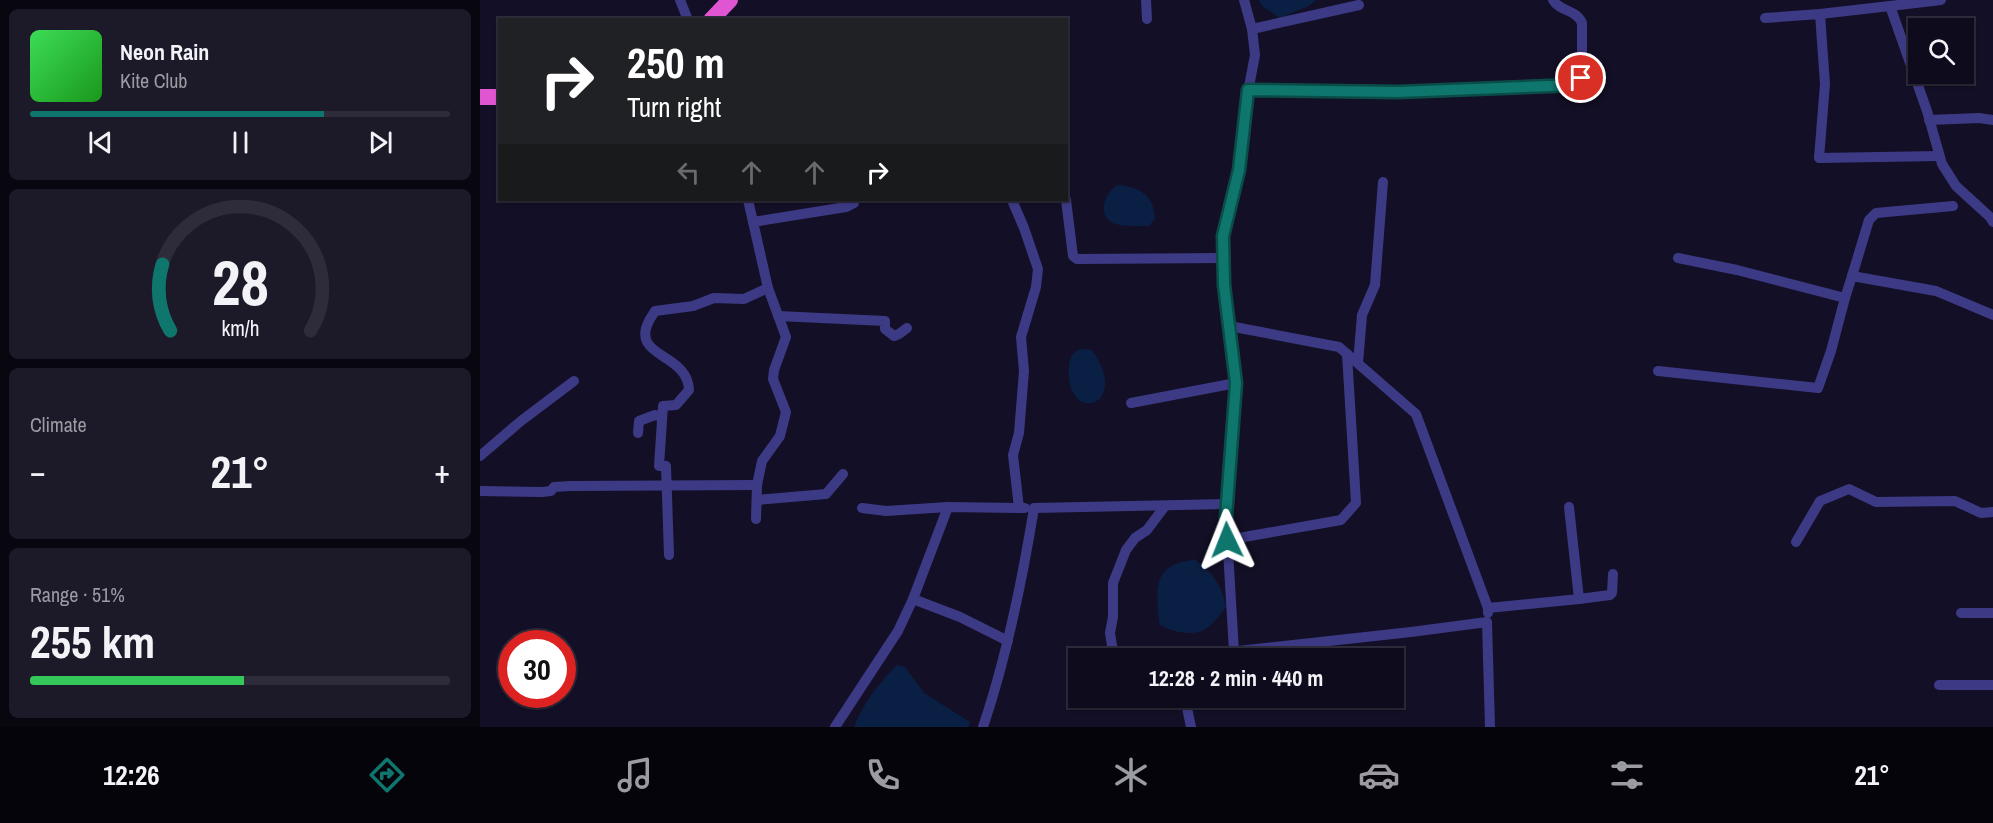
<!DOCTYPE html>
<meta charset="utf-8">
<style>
:root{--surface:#0e0b1c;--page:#1c1929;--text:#f1f3f6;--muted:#9b9ba3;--line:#2e2b3b;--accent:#0f766e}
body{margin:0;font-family:"Archivo Narrow",sans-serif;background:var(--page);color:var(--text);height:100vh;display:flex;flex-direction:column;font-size:22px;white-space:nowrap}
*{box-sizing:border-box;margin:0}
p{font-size:20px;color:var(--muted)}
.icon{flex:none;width:33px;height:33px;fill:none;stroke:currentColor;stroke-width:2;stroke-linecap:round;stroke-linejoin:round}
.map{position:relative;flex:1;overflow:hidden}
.side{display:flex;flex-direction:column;gap:9px;padding:9px;background:#08060f;width:480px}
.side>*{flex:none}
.guide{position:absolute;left:18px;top:18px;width:570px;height:183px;border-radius:0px;box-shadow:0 2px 4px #0004,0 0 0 2px var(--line);background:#202124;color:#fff;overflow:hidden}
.buttons{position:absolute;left:1428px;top:18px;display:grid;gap:12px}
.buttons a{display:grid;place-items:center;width:66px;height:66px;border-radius:0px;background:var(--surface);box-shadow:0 2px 4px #0004,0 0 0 2px var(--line);font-size:30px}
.speed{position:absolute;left:18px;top:630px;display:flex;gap:12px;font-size:30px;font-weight:700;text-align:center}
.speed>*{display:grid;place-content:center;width:78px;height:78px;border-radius:50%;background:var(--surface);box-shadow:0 2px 4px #0004,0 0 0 2px var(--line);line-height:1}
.speed .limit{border:9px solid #d22;background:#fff;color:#111}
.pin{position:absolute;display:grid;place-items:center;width:51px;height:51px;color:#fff;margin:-26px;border:3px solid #fff;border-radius:50%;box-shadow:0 2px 6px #0007}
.me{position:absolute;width:66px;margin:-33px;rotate:358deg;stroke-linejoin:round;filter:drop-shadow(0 0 4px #0008)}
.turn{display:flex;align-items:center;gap:21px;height:126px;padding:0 30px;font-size:27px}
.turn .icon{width:78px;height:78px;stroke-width:2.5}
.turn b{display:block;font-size:42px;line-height:51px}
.lanes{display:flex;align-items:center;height:57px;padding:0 30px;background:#0003;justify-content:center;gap:30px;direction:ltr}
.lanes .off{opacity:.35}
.big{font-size:45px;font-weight:800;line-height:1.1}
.side .tile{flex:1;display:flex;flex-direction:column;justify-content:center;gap:9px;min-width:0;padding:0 21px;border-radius:9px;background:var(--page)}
.side .dial{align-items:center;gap:0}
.dial svg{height:156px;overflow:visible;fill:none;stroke:var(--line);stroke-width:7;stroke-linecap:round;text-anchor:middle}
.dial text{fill:var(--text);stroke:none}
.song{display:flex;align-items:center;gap:18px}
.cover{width:72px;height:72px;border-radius:9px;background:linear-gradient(135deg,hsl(130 70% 55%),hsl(120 70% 35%))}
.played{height:6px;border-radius:3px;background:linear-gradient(90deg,var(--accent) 70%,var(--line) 70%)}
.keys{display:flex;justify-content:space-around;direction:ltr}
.heat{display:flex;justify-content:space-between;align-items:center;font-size:33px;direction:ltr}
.charge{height:9px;border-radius:4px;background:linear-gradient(90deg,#34c759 51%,var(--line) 0)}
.trip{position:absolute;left:588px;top:648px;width:336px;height:60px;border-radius:0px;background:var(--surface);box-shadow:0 2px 4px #0004,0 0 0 2px var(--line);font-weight:800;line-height:60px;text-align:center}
.tabs{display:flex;height:96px;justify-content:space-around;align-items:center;background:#06040b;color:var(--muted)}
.tabs .icon{width:42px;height:42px}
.tabs .current{color:var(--accent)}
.tabs b{font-size:27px;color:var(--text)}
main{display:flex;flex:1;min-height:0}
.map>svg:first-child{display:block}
</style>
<main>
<section class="side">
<div class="tile">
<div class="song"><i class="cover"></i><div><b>Neon Rain</b><p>Kite Club</p></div></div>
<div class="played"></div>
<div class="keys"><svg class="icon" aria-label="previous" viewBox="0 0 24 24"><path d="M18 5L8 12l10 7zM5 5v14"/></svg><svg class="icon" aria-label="pause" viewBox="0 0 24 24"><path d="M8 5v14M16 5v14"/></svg><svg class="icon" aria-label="next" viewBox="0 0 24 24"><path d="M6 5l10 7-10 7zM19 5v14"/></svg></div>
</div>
<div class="tile dial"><svg viewBox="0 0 100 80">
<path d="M14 69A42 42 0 1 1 86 69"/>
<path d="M14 69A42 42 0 0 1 10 35" stroke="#0f766e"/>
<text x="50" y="56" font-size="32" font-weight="700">28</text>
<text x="50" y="72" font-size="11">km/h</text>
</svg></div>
<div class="tile"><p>Climate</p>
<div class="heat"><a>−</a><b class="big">21°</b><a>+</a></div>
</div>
<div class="tile"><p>Range · 51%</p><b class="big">255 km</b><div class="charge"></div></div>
</section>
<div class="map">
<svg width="1513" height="727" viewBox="0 0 1513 727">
<rect width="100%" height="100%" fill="#130f26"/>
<g fill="#0a1f44">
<polygon points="779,0 836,0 829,6 800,18 782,6"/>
<path d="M638,185C660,187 674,195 675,219L669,226C661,226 638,227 631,222C617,212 626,191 638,185Z"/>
<path d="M603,349L612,350C653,407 584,428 589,365C590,356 594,350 603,349Z"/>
<path d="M716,560C733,573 742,586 746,607C740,615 731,627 722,631C709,636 691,631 680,625C676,590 671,563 716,560Z"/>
<path d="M417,665L425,667L444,693L490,722L488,727H374C383,703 399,683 417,665Z"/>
</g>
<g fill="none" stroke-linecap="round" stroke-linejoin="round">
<g stroke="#3d3a85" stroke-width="10">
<polyline points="200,0 208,20"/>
<polyline points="666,0 667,19"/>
<polyline points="1410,6 1461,0"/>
<polyline points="1340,14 1410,6 1447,111 1462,164 1476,186 1510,217 1513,222"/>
<polyline points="1285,18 1340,14 1345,84 1339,158 1459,156"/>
<polyline points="772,29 879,5"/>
<path d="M768,90L918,92L1095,85L1101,83L1102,78V23C1096,9 1080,12 1073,0"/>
<polyline points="1449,120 1499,118 1513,120"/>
<polyline points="268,200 288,288 306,337 294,370 293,379 306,412 300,436 282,461 277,485 276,519"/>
<polyline points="532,200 544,228 558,269 556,287 541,337 544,371 539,433 533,455 539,508"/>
<polyline points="586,200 593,256 597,259 744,258"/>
<polyline points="273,222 366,207 374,203 374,200"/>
<polyline points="1198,258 1257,270 1365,298 1372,276 1456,291 1513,315"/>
<polyline points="1372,276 1389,220 1396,213 1473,206"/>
<polyline points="298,316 405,321 405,329 414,336 419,334 427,328"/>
<polyline points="749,326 859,347 936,414 1008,608"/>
<polyline points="878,363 882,315 895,285 903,182"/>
<polyline points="1178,371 1338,388 1351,351 1365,298"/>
<polyline points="651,403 756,383"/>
<polyline points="158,433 159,421 175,415 182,417"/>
<polyline points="0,456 41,421 94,381"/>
<polyline points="0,491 62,492 71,491 74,487 90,486 277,485"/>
<polyline points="277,500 346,494 363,474"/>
<polyline points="382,508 406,511 468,507 545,508"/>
<polyline points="747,540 861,520 876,503 867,354"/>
<polyline points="1316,542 1340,501 1369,489 1396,502 1475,501 1501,513 1513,512"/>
<path d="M189,555L186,466H179L183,406L196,405L209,390C208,352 148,358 170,319C172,316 173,314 175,311L213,306L234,298L264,299L288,288"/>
<polyline points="433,599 480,617 528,641"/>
<polyline points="1099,599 1130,595 1132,593 1133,574"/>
<polyline points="1008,613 1008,608 1099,599 1089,507"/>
<polyline points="1481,613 1513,613"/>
<polyline points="754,651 746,517 756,383 744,285 743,236 759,170 767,97 775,55 772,29 764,0"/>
<polyline points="634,658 630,633 633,617 633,583 646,550 655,538 667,530 685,506"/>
<polyline points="695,658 931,632 1007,622 1010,727"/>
<polyline points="1459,685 1513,685"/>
<polyline points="705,698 711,727"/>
<polyline points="355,727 418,631 433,599 468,507"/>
<path d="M503,727C527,656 542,582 554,508L747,504"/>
</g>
<g stroke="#e055d1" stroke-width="16">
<polyline points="231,20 250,0"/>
<polyline points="0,97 20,97"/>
</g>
</g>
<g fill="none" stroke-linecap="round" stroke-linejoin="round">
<defs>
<polyline id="route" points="747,540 746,517 756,383 744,285 743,236 759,170 768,90 918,92 1095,85 1101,83 1101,78"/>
</defs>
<use href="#route" stroke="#0a4d48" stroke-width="15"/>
<use href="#route" stroke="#0f766e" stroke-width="10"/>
</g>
</svg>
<div class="buttons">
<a><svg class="icon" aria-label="search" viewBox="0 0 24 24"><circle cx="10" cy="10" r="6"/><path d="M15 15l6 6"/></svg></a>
</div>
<div class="speed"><div class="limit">30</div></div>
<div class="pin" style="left:1101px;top:78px;background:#d93025"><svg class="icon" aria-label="arrive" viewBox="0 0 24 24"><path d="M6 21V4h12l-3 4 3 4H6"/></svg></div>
<svg class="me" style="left:747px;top:540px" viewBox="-20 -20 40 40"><path d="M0-17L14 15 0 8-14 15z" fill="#0f766e" stroke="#fff" stroke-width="4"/></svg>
<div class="trip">12:28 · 2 min · 440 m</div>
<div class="guide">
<div class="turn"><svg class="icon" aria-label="right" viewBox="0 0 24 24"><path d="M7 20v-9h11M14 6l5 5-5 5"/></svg><div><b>250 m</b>Turn right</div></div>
<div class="lanes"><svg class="icon off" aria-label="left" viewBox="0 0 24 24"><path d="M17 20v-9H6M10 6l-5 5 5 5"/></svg><svg class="icon off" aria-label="ahead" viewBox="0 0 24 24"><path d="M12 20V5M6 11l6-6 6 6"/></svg><svg class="icon off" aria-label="ahead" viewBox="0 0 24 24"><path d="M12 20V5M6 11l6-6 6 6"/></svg><svg class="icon" aria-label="right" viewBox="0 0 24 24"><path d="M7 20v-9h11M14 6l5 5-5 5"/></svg></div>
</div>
</div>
</main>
<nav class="tabs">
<b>12:26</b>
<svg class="icon current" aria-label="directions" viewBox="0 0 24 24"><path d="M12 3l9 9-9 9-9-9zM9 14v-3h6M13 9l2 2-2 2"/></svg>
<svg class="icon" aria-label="music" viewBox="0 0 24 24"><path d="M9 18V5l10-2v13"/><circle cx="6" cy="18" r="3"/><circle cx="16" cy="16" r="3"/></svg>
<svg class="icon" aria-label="phone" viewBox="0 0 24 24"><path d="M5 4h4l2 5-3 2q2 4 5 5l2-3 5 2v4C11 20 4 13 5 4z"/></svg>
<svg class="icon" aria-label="climate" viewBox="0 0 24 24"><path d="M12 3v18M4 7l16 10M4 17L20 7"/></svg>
<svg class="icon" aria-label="car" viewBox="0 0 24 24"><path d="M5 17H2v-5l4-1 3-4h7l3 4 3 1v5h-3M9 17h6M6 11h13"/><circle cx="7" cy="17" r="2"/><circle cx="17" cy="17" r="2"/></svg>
<svg class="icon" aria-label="filters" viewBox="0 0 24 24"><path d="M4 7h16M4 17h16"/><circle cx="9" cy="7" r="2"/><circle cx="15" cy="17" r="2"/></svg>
<b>21°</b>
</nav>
